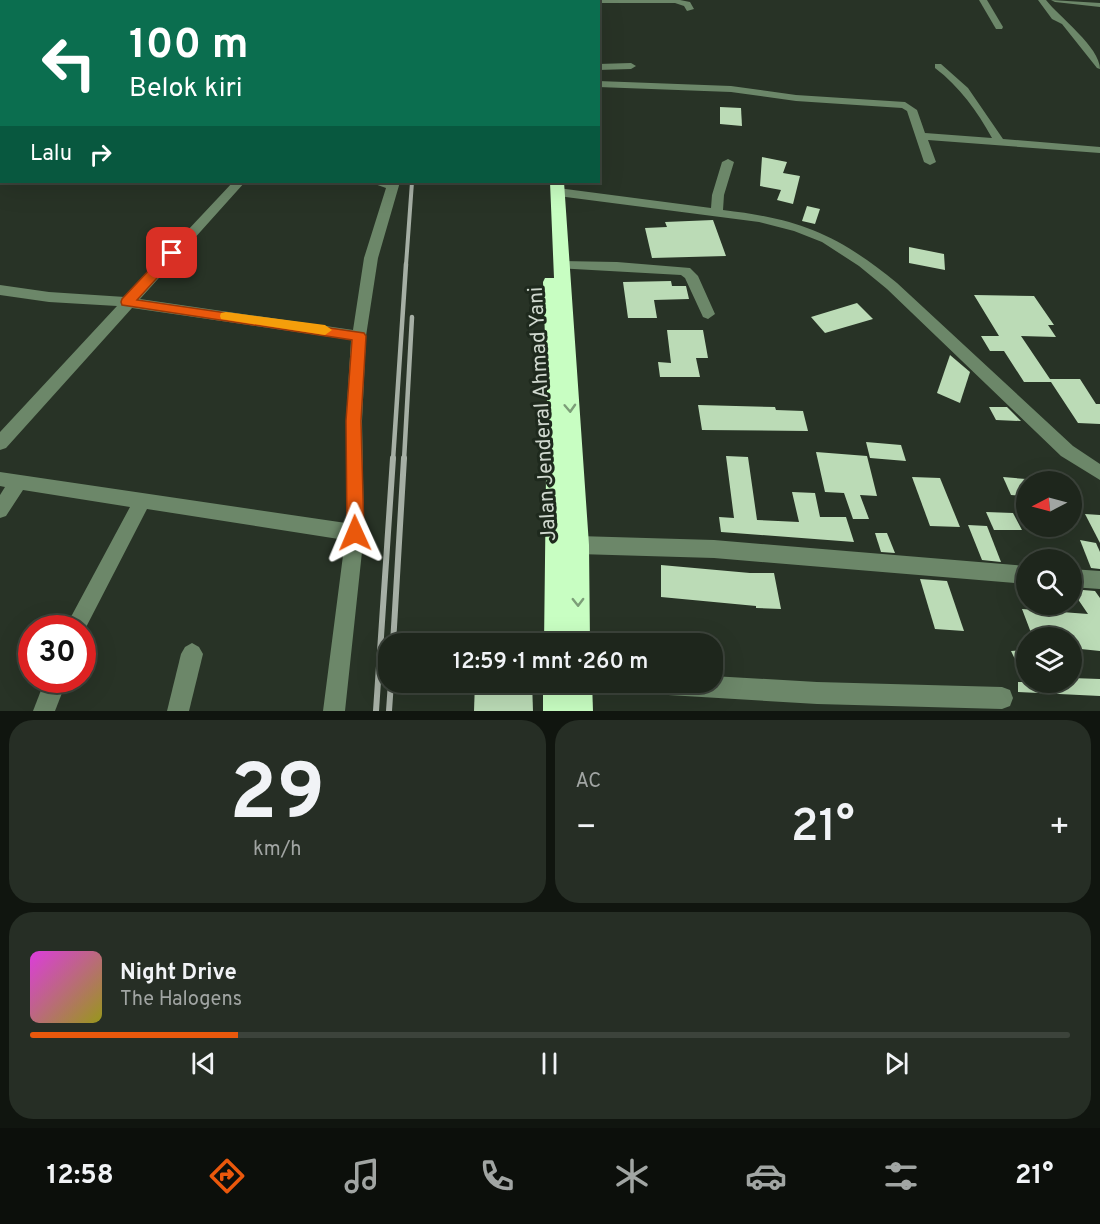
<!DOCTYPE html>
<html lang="id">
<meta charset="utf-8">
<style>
:root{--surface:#1e261c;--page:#262e25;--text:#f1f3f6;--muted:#a1a5a3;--line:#3c433b;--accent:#ea580c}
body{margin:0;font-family:Overpass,sans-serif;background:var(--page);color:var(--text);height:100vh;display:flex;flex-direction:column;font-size:22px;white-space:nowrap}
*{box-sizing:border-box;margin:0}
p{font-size:20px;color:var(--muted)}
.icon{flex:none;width:33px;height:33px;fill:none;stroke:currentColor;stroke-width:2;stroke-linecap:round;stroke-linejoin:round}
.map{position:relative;height:711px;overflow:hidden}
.drawer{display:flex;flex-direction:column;gap:9px;padding:9px;background:#10150f;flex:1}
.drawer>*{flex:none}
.banner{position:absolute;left:0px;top:0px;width:600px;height:183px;box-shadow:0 6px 24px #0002,0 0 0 2px var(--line);background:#0b6e4f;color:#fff;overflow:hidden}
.needle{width:39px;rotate:264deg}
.controls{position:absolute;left:1016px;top:471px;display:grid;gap:12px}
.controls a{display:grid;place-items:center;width:66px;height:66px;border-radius:50%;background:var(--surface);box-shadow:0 6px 24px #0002,0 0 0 2px var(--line);font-size:30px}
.speed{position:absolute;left:18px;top:615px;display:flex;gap:12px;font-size:30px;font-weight:700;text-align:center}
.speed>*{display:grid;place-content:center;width:78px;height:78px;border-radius:50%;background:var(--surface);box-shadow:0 6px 24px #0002,0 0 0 2px var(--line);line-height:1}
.speed .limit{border:9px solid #d22;background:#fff;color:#111}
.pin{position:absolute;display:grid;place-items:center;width:51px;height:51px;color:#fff;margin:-26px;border-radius:12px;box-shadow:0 3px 9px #0006}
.me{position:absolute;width:66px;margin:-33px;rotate:359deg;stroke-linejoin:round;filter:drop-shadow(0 0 4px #0008)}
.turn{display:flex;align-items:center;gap:21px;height:126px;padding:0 30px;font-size:27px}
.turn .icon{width:78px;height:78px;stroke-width:2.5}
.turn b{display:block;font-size:42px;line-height:51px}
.then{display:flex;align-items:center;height:57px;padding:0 30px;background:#0003;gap:12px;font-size:22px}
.big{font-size:45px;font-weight:600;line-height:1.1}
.drawer .widget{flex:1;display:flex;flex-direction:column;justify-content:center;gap:9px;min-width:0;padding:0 21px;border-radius:24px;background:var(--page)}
.drawer .dial{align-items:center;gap:0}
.dial b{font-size:78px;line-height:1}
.song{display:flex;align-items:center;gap:18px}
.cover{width:72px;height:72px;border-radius:9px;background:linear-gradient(135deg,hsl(300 70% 55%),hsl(60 70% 35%))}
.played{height:6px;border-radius:3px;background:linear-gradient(90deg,var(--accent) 20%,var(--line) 20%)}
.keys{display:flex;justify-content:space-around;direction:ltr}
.heat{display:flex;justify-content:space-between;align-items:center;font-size:33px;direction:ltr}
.drawer .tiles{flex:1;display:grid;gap:9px;grid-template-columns:1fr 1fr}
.widget:last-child{grid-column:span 2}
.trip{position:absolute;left:378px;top:633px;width:345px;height:60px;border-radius:24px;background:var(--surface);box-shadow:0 6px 24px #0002,0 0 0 2px var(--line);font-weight:600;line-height:60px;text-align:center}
.dock{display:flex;height:96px;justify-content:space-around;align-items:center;background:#0c0f0b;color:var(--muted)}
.dock .icon{width:42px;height:42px}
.dock .current{color:var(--accent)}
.dock b{font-size:27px;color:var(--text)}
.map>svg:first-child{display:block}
</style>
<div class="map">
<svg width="1100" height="711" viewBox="0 0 1100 711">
<rect width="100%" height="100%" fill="#283326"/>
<g fill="#bbdbb6">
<polygon points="720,107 741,108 742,126 720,124"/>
<polygon points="762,157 787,162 783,173 800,176 793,204 777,200 781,190 760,186"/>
<polygon points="807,206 820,209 815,224 802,221"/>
<polygon points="713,220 726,256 652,258 645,228 667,227 665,222"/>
<polygon points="909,247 944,254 945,270 909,263"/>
<polygon points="671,281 672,286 686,286 689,299 654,300 657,318 628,318 623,282"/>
<polygon points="974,295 1034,296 1054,325 1048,325 1056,337 1021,336 1050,379 1080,379 1096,404 1100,404 1100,424 1078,423 1051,382 1024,382 1004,351 990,351 981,336 999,336"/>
<polygon points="857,303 873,319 825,333 811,317"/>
<polygon points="667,330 703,330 708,358 696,358 700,377 660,377 658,362 671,363"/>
<polygon points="950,355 970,372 960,403 937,393"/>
<polygon points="698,405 775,407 776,410 803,411 808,431 702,430"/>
<polygon points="989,407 1007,407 1021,421 996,420"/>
<polygon points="866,442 901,445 906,461 870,458"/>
<polygon points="816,452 867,456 877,496 860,495 869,519 853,519 844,493 825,492"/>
<polygon points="726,456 748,457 757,520 799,522 792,492 815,493 820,517 846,517 854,542 721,532 719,517 734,518"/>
<polygon points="912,477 940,478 960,527 930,526"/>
<polygon points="1003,477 1026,479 1026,496 1011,495"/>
<polygon points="986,512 1013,513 1022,530 994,530"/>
<polygon points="1085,514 1100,515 1100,543"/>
<polygon points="968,525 987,526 1001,562 982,560"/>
<polygon points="875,533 887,533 895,553 881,552"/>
<polygon points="1080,540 1096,543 1100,552 1100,569 1091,568"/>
<polygon points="661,565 750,573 774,573 781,609 756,608 756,606 661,597"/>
<polygon points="920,579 947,581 964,631 935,629"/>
<polygon points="1071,589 1095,591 1100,598 1100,651 1071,648 1071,638 1033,638 1022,609 1088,614"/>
<polygon points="1026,650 1026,682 1071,682 1071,678 1100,679 1100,696 1018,692 1018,682 1026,682 1011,651"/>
<polygon points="475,682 532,682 533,711 474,711"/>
</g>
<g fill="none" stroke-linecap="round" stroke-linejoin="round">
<g fill="#6c8769" fill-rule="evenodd">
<polygon points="11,0 28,0 29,1 12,2"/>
<polygon points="57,0 65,0 55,2"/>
<polygon points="75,0 92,0 95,2 76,2"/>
<polygon points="157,0 166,0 155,2"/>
<polygon points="336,0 344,0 335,2"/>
<polygon points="410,0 418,0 409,2"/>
<polygon points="534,0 680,0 690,2 694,9 687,11 684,6 675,3 598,3 598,2"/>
<polygon points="979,0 987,0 1003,27 1002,29 996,29"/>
<path d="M1038,0H1046C1059,17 1100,47 1100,69L1097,68L1062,24L1052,19Z"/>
<polygon points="1051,0 1100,3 1100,7 1055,2"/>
<rect x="0" y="11" width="2" height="4"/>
<polygon points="0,27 2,27 0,33"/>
<polygon points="598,64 631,63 636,66 631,69 598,70"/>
<path d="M935,64H941L968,88L1003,139L1100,147V153L928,140L936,162L930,165L924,162L907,111L902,108L796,101L731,92L598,87V81L731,86L796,95L905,102L917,110L925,133L992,138C977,111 960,87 935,68Z"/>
<rect x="0" y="114" width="2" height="6"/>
<polygon points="0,132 2,132 0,139"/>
<path d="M728,159L734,162L724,195L723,210C799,219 837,234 897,283L1073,446L1100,464V480L1061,456L887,289L859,266L822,242L794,231L759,222L558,196L552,192L558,188L711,208L712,195L722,162Z"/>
<polygon points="233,182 245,182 140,299 353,330 364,258 386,188 369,182 400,182 378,258 366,336 362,421 364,533 345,711 323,711 345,540 147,509 82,635 82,628 65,628 130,507 23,490 6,516 0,518 0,495 5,487 0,486 0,472 346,523 346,421 351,340 132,308 6,448 0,450 0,432 117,306 49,302 0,295 0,285 49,292 125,297"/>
<polygon points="561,261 617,262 690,268 698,276 715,314 708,319 703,317 685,278 681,275 556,268 554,265 556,262"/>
<polygon points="578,536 714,540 1026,566 1026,584 714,558 578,554 571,551 569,545 571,539"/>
<polygon points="1071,569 1100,571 1100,589 1071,587"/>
<polygon points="192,643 199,647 203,654 189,711 167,711 181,654 185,647"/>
<polygon points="712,676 817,682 1002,687 1010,690 1013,698 1010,706 1002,709 817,704 635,693 627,690 624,682 712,682"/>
<polygon points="45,680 67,680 55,711 33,711"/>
</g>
<g fill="#c8fec2" fill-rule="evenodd">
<polygon points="531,0 541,0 541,2 532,2"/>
<polygon points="550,182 564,182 589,545 590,644 544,644 547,393 543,282 545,278 554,278"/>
<polygon points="543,682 592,682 593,711 543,711"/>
</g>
<polyline stroke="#a6afa5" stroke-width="4" points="406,265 412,182"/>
<g stroke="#a6afa5" stroke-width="4.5">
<polyline points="393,460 406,264"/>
<polyline points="404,460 412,317"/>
</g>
<g stroke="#a6afa5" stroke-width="6">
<polyline points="393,644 404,458"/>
<polyline points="376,711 393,458"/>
<polyline points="389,711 391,682"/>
</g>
</g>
<defs><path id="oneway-chevron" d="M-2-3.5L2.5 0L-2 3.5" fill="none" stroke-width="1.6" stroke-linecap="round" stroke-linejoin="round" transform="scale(1.5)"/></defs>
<g stroke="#7c9e78">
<use href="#oneway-chevron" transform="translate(570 408) rotate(87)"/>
<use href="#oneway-chevron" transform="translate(578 602) rotate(89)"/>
</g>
<polygon fill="#ea580c" stroke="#983908" stroke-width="1.5" points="172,249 177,250 177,256 137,300 364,333 366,336 361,421 364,533 361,538 355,541 349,538 347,533 346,421 352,340 122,305 121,302 122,299 168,250"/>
<polygon fill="#f59e0b" points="226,312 325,325 332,330 325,335 221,319 220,316 221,313"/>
<g text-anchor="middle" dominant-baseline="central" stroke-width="6" stroke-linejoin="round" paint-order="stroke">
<g font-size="21" fill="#d0d8cf" stroke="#1e291d">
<text transform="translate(543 414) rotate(-93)">Jalan Jenderal Ahmad Yani</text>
</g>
</g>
</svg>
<div class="controls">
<a><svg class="needle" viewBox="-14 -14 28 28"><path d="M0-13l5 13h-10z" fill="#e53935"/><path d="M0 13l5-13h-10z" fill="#a1a5a3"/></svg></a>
<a><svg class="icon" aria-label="search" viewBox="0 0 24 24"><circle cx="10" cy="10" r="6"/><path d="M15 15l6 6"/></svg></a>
<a><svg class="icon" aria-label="layers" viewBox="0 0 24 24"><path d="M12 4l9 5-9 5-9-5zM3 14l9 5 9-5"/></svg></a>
</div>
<div class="speed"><div class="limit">30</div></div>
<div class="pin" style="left:172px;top:253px;background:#d93025"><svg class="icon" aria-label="arrive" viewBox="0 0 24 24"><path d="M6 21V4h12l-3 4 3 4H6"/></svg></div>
<svg class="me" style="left:355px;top:533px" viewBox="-20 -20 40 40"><path d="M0-17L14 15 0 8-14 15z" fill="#ea580c" stroke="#fff" stroke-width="4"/></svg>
<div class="trip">12:59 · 1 mnt · 260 m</div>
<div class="banner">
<div class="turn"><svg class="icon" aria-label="left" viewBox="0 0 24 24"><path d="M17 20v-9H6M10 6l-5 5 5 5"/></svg><div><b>100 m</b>Belok kiri</div></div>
<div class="then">Lalu<svg class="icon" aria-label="right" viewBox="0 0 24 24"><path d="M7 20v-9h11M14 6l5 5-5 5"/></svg></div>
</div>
</div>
<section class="drawer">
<div class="tiles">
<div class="widget dial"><b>29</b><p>km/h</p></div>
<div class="widget"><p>AC</p>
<div class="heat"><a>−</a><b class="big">21°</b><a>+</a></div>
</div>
<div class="widget">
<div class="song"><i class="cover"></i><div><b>Night Drive</b><p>The Halogens</p></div></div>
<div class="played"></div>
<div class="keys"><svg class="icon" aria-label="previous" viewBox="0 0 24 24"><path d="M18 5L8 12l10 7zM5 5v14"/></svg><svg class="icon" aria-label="pause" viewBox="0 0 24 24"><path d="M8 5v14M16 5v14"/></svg><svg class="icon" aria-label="next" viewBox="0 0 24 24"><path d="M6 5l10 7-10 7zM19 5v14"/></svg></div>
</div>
</div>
</section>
<nav class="dock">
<b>12:58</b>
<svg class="icon current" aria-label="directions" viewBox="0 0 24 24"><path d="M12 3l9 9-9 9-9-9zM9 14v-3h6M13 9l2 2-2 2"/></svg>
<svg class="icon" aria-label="music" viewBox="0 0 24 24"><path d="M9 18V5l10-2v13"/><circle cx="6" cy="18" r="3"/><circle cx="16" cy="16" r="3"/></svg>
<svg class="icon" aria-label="phone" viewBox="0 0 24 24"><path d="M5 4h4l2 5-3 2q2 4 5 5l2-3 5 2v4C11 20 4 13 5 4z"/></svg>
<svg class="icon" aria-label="climate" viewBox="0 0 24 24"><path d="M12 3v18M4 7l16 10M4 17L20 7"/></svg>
<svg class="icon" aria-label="car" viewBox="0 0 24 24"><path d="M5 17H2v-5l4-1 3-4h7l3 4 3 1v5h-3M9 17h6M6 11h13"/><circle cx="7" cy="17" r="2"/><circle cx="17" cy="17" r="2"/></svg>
<svg class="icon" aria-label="filters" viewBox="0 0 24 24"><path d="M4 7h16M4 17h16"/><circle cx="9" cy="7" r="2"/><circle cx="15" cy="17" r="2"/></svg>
<b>21°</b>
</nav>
